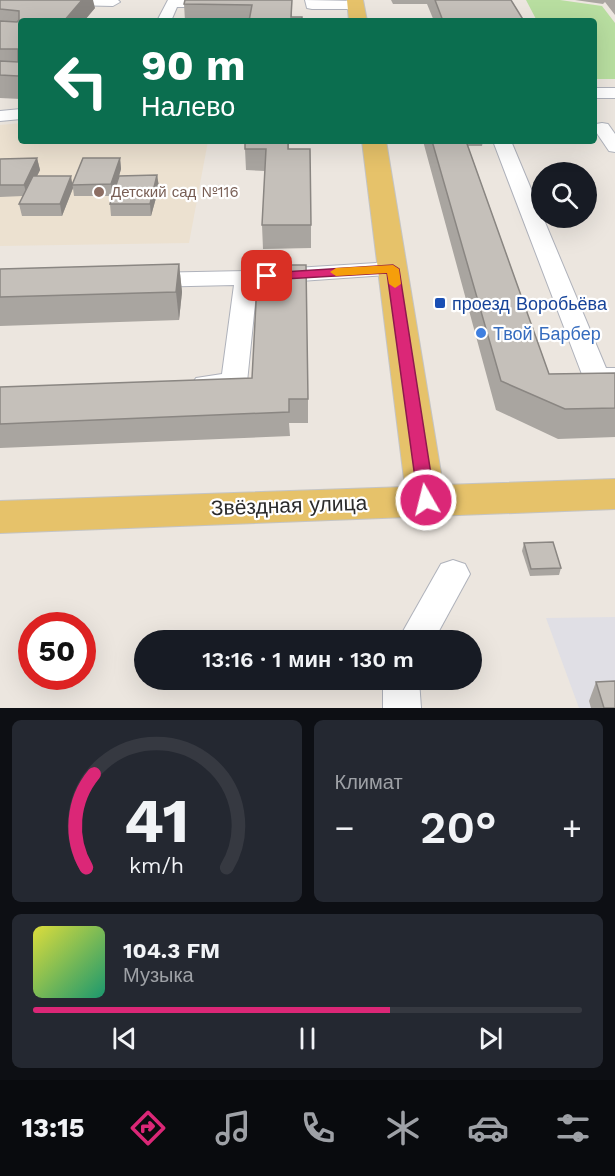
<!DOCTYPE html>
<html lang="ru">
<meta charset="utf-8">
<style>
:root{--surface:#171b24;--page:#242831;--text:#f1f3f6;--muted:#9ea1a6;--line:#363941;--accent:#db2777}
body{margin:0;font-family:"Work Sans",sans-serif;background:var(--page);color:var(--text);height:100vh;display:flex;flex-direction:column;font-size:22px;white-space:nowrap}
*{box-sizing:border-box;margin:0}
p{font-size:20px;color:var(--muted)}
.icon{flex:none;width:33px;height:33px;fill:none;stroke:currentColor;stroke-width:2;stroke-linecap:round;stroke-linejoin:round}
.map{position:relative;height:708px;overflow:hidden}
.details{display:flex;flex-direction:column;gap:12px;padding:12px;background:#0d0f14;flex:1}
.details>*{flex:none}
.top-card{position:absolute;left:18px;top:18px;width:579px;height:126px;border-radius:6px;box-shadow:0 6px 24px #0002;background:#0b6e4f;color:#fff;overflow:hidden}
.tools{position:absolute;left:531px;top:162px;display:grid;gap:12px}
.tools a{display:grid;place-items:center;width:66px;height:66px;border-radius:50%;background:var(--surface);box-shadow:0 6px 24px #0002;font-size:30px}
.speed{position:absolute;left:18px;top:612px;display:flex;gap:12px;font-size:30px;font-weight:700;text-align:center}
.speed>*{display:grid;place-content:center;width:78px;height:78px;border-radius:50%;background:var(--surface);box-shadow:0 6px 24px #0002;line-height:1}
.speed .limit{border:9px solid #d22;background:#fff;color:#111}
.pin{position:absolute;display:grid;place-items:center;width:51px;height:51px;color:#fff;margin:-26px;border-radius:12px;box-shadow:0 3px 9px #0006}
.me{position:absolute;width:66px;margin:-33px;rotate:352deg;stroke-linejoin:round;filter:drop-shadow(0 0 4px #0008)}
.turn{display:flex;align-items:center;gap:21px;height:126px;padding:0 24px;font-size:27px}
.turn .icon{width:78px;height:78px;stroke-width:2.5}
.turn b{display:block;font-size:42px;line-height:51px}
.big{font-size:45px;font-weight:600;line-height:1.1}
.details .widget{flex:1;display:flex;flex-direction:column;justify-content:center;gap:9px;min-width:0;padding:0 21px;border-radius:9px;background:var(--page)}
.details .dial{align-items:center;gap:0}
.dial svg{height:156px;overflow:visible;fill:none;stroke:var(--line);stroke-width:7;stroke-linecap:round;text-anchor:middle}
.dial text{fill:var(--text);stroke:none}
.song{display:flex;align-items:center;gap:18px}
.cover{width:72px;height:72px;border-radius:9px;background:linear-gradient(135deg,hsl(60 70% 55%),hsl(160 70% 35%))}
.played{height:6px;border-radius:3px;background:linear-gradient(90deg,var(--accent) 65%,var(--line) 65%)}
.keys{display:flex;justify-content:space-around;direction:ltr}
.heat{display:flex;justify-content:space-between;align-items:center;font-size:33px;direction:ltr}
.details .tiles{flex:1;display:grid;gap:12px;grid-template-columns:1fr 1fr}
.widget:last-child{grid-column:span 2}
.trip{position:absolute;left:134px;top:630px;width:348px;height:60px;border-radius:30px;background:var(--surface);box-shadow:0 6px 24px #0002;font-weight:600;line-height:60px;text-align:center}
.tab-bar{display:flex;height:96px;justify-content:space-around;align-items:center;background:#090b0e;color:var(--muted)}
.tab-bar .icon{width:42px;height:42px}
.tab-bar .active{color:var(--accent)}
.tab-bar b{font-size:27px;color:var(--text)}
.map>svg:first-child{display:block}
</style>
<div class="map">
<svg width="615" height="708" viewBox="0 0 615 708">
<rect width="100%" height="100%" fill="#ece6df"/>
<polygon fill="#e0dfe5" points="615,617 615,708 579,708 546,618"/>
<polygon fill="#ece1d0" points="21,123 21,141 208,141 189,243 0,246 0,125"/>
<polygon fill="#b8dea0" points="526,0 560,0 602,6 615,23 615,79 594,79 594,21 537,21"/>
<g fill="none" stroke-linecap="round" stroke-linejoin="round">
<defs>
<g id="minor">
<polygon points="20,0 118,0 120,2 113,6 27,4"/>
<polygon points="168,0 225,0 222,6 217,7 177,7 171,21 157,21"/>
<polygon points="305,0 356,1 363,5 356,9 312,9 307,8"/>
<rect x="594" y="88" width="21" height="10"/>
<polygon points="21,109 21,119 0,121 0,111"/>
<polygon points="602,123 608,124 615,134 615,152 609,151 594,129 596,124"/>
<polygon points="493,141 511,141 606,368 615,368 615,386 587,383 583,377"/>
<path d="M393,262L401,264L404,269L401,274L257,284L247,382L243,388C228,392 211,394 196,390L192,384L196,378L222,374L234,285L147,287L139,285L136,280L139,275L147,273L246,271Z"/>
<polygon points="453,560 465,564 470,574 434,640 398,640 441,564"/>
<polygon points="383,680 419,680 421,708 383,708"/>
</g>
<g id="major">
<polygon points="347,0 363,0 367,21 349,21"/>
<polygon points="362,141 386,141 443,485 615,479 615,509 0,533 0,501 405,487"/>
</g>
</defs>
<use href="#minor" stroke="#afb2bb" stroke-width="2"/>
<use href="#major" stroke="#c4c4c4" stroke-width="2"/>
<use href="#minor" fill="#fff" fill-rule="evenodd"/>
<use href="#major" fill="#e6c26a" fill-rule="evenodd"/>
</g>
<g fill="#a9a5a0">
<polygon points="0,0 95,8 84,21 21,21 21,99 0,98"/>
<polygon points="185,0 292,0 292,17 302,21 185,21 184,4"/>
<polygon points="391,0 511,0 524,21 434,21 427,4 393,4"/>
<polygon points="575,0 615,0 615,15 605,2 603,4"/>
<polygon points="289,141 289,149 311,225 311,248 263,249 262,225 265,171 246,170 245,149"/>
<polygon points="423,141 483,141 482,146 468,146 549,374 615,373 615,437 558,439 496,410"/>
<polygon points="37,158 40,170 37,176 73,184 120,158 121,169 119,176 157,175 159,187 151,216 111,216 110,204 112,196 74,196 73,188 62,216 22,216 19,204 23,196 0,197 0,159"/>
<polygon points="179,264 182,292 179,320 0,326 0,269"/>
<polygon points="0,387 308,399 308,423 289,423 290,436 0,448"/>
<polygon points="524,543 561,568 559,575 530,576 522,551"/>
<polygon points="596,682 615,708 591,708 589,701"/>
</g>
<g fill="#8a8682">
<polygon points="82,0 93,0 95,8 84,21 64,21"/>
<polygon points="21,72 21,91 18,76"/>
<polygon points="37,158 40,170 27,196 24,185"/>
<polygon points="120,158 121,169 113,196 111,184"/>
<polygon points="157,175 159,187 151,216 150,204"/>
<polygon points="71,176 73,188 62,216 60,204"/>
<polygon points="179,264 182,292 179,320 176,292"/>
</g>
<g fill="#c5c0ba" stroke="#8a8682" stroke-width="1.5">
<polygon points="0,0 82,0 64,21 21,21 21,72 18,76 0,75 0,61 18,62 18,49 0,49 0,21 17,22 19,20 19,11 0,9"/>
<polygon points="185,0 292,0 291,17 302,17 302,21 249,21 252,5 184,4"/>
<polygon points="435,0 511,0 524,21 443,21"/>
<polygon points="245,141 288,141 288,149 310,149 311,225 262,225 266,149 245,149"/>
<polygon points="432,141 466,141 549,374 615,373 615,408 565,409 501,381"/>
<polygon points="37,158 24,185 0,185 0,159"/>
<polygon points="83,158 120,158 111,184 72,185"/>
<polygon points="157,175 150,204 110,204 119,176"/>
<polygon points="33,176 71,176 60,204 19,204"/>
<polygon points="179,264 176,292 0,297 0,269"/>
<polygon points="258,265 306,265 308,399 289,399 289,412 0,424 0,387 252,378"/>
<polygon points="553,542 561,568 531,569 524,543"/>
<polygon points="615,681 615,708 604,708 596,682"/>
</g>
<polygon fill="#db2777" stroke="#8e194d" stroke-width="1.5" points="393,265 399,269 435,500 432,504 426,506 421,504 418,500 387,273 267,280 261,276 267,273"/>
<polygon fill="#f59e0b" points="393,265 399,269 401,284 395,288 389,284 387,273 336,276 330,272 336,268"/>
<circle fill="#8d6e63" stroke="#fff" stroke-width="2" cx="99" cy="192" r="6"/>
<rect fill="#1a4fb4" stroke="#fff" stroke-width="2" x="434" y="297" width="12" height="12" rx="3"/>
<circle fill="#3f7fe0" stroke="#fff" stroke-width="2" cx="481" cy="333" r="6"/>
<g text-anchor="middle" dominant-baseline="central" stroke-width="4.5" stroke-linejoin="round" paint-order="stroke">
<g font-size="15" fill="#785e54" stroke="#fff" text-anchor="start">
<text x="111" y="192">Детский сад №116</text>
</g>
<g font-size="18" fill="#164399" stroke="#fff" text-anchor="start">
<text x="452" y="303">проезд Воробьёва</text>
</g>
<g font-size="18" fill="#366cbe" stroke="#fff" text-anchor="start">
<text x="493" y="333">Твой Барбер</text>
</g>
<g font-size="21" fill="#2b2b2b" stroke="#fff">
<text transform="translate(289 505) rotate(-2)">Звёздная улица</text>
</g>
</g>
</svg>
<div class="tools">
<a><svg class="icon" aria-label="search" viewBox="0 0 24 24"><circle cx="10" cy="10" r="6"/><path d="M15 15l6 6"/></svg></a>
</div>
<div class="speed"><div class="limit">50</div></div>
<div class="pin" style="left:267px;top:276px;background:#d93025"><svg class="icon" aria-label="arrive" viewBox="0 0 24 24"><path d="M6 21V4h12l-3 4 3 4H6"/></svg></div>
<svg class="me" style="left:426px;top:500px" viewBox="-20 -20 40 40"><circle r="17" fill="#db2777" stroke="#fff" stroke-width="3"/><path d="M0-11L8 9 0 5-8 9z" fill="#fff"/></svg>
<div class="trip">13:16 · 1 мин · 130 m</div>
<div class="top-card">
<div class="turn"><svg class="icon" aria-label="left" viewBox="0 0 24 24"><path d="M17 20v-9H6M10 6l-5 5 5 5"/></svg><div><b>90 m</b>Налево</div></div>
</div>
</div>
<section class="details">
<div class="tiles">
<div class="widget dial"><svg viewBox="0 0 100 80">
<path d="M14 69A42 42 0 1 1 86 69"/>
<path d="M14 69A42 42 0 0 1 18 21" stroke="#db2777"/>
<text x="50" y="56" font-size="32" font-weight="700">41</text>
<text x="50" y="72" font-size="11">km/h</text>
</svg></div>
<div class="widget"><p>Климат</p>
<div class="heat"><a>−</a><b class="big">20°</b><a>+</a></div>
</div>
<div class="widget">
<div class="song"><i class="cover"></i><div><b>104.3 FM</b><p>Музыка</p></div></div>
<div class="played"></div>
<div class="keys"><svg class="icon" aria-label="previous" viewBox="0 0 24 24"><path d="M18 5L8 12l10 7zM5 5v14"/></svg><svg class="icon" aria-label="pause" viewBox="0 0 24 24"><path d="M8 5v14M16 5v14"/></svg><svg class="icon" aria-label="next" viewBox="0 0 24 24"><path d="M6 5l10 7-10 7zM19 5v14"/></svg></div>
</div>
</div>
</section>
<nav class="tab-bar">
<b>13:15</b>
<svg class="icon active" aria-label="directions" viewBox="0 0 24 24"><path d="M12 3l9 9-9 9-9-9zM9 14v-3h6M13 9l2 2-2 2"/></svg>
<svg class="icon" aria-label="music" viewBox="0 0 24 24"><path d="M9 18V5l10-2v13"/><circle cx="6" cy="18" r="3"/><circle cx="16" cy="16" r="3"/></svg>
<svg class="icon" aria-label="phone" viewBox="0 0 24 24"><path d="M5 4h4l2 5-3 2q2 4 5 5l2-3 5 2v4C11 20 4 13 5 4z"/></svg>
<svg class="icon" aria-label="climate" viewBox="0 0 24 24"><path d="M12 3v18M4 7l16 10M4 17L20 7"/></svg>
<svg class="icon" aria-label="car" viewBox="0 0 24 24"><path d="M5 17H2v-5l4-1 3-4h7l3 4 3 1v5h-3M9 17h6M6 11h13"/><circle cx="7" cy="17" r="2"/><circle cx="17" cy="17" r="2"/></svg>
<svg class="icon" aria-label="filters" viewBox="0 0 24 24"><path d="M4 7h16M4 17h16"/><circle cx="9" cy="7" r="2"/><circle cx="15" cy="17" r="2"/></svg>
</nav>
